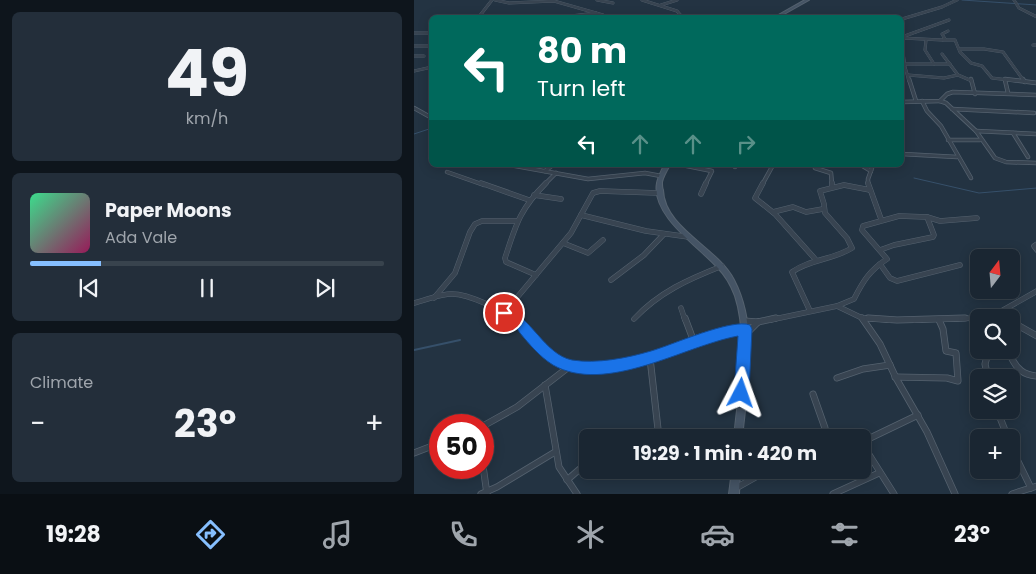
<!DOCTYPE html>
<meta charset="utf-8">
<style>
:root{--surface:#1a2632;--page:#232e3a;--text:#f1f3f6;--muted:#9fa5ac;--line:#38434d;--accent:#86bfff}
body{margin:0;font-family:Poppins,sans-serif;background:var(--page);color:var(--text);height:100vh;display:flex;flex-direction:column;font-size:19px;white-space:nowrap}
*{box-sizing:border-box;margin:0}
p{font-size:16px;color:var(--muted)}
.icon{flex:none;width:28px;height:28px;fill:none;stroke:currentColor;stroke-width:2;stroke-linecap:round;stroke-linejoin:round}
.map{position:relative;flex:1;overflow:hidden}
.sheet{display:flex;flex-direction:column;gap:12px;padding:12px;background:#0e151c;width:414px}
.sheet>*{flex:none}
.guide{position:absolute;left:15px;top:15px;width:475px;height:152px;border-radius:8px;box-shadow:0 2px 12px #0003,0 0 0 1px var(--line);background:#00695c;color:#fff;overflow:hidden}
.needle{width:32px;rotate:16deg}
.tools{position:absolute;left:556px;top:249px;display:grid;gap:10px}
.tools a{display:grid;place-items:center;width:50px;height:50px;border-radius:8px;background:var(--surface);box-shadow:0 2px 12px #0003,0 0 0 1px var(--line);font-size:25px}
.speed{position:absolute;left:15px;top:414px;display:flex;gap:10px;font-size:25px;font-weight:700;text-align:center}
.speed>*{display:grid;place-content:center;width:65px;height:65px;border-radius:50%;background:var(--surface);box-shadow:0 2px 12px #0003,0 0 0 1px var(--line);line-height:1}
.speed .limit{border:8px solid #d22;background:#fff;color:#111}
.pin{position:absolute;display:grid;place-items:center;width:42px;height:42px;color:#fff;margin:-21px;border:2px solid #fff;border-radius:50%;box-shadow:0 1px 5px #0007}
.me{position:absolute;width:55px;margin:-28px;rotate:4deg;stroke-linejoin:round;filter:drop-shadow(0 0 4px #0008)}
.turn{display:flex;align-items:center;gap:18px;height:105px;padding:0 25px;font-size:22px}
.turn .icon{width:65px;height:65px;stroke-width:2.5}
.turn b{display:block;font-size:35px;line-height:42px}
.lanes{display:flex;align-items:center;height:48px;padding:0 25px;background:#0003;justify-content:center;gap:25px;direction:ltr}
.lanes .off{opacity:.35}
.big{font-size:38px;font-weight:700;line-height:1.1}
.sheet .widget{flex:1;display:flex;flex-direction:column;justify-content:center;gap:8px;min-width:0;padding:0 18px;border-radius:8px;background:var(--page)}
.sheet .dial{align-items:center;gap:0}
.dial b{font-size:65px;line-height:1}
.song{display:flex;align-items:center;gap:15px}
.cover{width:60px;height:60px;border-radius:8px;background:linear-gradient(135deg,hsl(150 70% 55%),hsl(330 70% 35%))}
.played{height:5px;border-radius:2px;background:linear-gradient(90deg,var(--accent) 20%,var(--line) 20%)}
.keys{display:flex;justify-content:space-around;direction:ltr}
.heat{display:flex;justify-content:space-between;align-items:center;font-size:28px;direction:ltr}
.trip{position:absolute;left:165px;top:429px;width:292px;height:50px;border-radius:8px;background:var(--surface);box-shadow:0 2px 12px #0003,0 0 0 1px var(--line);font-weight:700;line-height:50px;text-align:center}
.dock{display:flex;height:80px;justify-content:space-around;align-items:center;background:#0a0f14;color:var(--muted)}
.dock .icon{width:35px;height:35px}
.dock .selected{color:var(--accent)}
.dock b{font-size:22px;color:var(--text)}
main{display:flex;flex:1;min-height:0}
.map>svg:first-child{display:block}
</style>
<main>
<section class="sheet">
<div class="widget dial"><b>49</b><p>km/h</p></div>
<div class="widget">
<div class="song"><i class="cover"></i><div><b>Paper Moons</b><p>Ada Vale</p></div></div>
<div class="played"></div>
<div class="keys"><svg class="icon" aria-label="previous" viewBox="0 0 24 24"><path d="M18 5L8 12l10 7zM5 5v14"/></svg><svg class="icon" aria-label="pause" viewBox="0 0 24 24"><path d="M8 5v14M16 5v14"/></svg><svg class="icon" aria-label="next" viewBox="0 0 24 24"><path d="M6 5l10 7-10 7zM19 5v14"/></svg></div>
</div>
<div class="widget"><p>Climate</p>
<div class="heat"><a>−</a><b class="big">23°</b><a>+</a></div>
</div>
</section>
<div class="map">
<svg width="623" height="494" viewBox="0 0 623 494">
<rect width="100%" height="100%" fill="#233342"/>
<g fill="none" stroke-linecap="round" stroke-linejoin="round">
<g stroke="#36506a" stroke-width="1">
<polyline points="548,0 623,5"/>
<polyline points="0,134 18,128"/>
<polyline points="500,178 565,193 623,188"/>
</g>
<polyline stroke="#36506a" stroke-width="2" points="0,350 46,340"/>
<defs>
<g id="street-far3">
<polyline points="81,0 95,3 140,1 189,15"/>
<polyline points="183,0 199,3"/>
<polyline points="228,0 263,11 269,18"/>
<polyline points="600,0 605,8 623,17"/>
<polyline points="247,5 263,0"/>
<polyline points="64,18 78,0"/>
<polyline points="140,18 182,13"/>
<polyline points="488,19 528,7 543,0"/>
<polyline points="0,33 18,33"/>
<polyline points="488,37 535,20"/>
<polyline points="488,38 528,40 531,39 528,34 534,31"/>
<polyline points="512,40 511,50 520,64"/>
<polyline points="529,40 541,40 546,52 557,63 568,66 578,78 603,81"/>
<polyline points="488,45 491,67 495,81"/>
<polyline points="619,45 623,45"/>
<polyline points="0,46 18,46"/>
<polyline points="546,49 570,49 589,52 610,81"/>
<polyline points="528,54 544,75 558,81"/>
<polyline points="0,56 10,56"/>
<polyline points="491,64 536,64"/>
<polyline points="0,71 18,67"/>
<polyline points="494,75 530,78 544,75"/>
</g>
<g id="street-far2">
<polyline points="495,79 502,101"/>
<polyline points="557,79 561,94"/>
<polyline points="591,79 623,83"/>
<polyline points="609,79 611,82"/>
<polyline points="591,80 594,93"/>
<polyline points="508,101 513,111 527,126 557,178"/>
<polyline points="526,101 532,103 562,131 581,158 592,162 623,163"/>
<polyline points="488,102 526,101 533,94 539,92 623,95"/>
<polyline points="0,108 18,118"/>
<polyline points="538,109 620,113"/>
<polyline points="562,131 623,134"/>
<polyline points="599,133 614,157"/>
<polyline points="534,140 566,140"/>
<polyline points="488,154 543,157"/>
<polyline points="96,165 174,179 231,173 247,176"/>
<polyline points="268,165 298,171 291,185"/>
<polyline points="321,165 321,167"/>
<polyline points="400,165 401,168 417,173 418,185"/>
<polyline points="447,165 457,171"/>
<polyline points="131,171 139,165"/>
<polyline points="33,172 70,185"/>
<polyline points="130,185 142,173"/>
<polyline points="348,185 359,165"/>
<polyline points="454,185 454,179 459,165"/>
</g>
<g id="street-far1">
<polyline points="67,183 115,200"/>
<polyline points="349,183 341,198 361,214 402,260"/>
<polyline points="418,183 418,187"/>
<polyline points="454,183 467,219"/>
<polyline points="287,194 292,183"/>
<polyline points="120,195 147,199"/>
<polyline points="359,212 379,207 392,212 409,209"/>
<polyline points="167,215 232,231 275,237"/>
<polyline points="149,243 174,253 189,240"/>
<polyline points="623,244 620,246 623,250"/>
<polyline points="466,250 480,245 519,237 520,235 513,217"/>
<polyline points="466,264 476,278 483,281 546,265"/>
<path d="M122,275L92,262L91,258C102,224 106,209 132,183"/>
<polyline points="197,280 230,255 250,234"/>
<polyline points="20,298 41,273 56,232 61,224 68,221 103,221"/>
<path d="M0,303C13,300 25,294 38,294C55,294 88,310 102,320"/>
<path d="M423,306L440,299C449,281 456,270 473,259L448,230L449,226L485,216L513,217L526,221L563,218"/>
<polyline points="267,308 271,320"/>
<path d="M396,311L378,272C396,259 419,260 438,248L433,238L411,213L410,204L406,191L430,185L456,190"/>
<polyline points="90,313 157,233 179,193 186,191 244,193"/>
<polyline points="584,313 590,318"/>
<polyline points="448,318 449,320"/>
<polyline points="568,318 584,313 623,291"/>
<path d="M220,319C245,292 275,279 308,266"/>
<polyline points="356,320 423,306 448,318 476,320"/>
<polyline points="500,320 565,318"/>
</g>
<g id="street">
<path d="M101,318C116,330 125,349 141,359C185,387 283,340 331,329"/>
<polyline points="271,318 280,342"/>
<polyline points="448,318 466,344 482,378 513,432 541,494"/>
<polyline points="454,318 483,320 551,318"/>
<polyline points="330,321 344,322 362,318"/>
<polyline points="598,322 623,336"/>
<polyline points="332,334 344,322"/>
<polyline points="236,358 245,438"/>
<polyline points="481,377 533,378 544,381 542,353 532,351 529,329 525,320"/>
<polyline points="423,378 449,369 476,365"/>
<path d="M574,378L571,364L574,353L581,352L597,357C603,369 609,375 623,376"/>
<polyline points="131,385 145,467 163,494"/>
<polyline points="399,394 411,428 410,433 403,438"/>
<polyline points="583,410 594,438"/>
<polyline points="69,426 103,407 156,366"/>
<polyline points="449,445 452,440 504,415"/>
<polyline points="449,445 480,494"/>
<polyline points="598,449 617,488"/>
<polyline points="0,453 26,443"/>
<polyline points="69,466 73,494"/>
<polyline points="153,480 174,462"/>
<polyline points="322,488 354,470"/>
<polyline points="67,494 83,487 141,452"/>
<polyline points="419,494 465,473"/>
<polyline points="598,494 623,486"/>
</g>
<g id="secondary">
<polygon points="391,0 395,0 363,18 359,18"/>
<path d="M250,165H256C253,170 249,177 248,182C248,185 248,188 249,190C250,228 304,248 320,280C345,328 333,387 328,438H320C324,394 335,338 321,296C317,285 311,275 303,267C284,246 237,215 243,183C244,177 248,170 250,165Z"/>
<polygon points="318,470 326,470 325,494 315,494"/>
</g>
</defs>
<use href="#street-far3" stroke="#55626f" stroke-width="3"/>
<use href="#street-far2" stroke="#55626f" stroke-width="4.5"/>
<use href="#street-far1" stroke="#55626f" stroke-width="5.5"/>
<use href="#street" stroke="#55626f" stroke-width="7"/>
<use href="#secondary" stroke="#55626f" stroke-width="2"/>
<use href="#street-far3" stroke="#384451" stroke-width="2.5"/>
<use href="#street-far2" stroke="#384451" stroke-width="3"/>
<use href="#street-far1" stroke="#384451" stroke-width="4.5"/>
<use href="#street" stroke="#384451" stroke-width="5.5"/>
<use href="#secondary" fill="#455465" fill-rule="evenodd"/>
</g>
<path fill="#1a73e8" stroke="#114b97" d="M90,307C118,317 130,354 158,360C183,364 213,358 237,351C258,345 318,318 336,325L338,329L335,393L333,398L327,400L322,398L320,393L324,336C270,346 192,395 139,365C126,357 115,344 106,333C104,330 101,326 99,324C94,319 87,319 84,313L86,309Z"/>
</svg>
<div class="tools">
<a><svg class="needle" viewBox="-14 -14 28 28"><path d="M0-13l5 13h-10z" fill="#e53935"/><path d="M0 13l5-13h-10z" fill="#9fa5ac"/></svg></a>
<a><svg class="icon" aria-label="search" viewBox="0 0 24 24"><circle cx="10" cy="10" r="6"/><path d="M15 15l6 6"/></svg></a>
<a><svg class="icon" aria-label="layers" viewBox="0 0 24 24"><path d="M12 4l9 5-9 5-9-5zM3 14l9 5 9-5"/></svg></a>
<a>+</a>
</div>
<div class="speed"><div class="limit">50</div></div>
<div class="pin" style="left:90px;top:313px;background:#d93025"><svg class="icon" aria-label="arrive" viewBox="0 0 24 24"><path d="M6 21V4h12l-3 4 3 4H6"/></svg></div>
<svg class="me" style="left:327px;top:393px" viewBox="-20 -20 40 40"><path d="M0-17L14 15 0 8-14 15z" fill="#1a73e8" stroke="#fff" stroke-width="4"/></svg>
<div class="trip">19:29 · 1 min · 420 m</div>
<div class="guide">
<div class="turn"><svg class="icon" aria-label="left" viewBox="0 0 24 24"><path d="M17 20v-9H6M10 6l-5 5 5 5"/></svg><div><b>80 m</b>Turn left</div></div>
<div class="lanes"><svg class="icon" aria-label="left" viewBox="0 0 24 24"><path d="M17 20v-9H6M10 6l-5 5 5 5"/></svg><svg class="icon off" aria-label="ahead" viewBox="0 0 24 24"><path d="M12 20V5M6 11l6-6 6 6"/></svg><svg class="icon off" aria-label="ahead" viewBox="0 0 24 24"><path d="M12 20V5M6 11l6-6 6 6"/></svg><svg class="icon off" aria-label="right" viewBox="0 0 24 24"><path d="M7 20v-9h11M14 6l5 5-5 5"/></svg></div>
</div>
</div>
</main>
<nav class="dock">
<b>19:28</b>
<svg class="icon selected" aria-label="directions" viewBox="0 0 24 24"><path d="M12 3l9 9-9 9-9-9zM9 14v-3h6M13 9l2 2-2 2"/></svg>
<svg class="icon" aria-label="music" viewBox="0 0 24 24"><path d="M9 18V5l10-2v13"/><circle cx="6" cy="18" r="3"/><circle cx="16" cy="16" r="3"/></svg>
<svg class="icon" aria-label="phone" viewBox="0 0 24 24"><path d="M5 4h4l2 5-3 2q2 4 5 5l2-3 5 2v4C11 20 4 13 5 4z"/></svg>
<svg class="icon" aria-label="climate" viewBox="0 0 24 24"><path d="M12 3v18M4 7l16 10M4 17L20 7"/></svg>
<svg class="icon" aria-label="car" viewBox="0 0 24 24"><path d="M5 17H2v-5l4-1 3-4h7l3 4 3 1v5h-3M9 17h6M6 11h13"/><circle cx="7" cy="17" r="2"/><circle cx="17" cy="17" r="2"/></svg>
<svg class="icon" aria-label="filters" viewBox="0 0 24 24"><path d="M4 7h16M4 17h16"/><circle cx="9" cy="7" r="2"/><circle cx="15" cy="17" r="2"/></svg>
<b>23°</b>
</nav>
